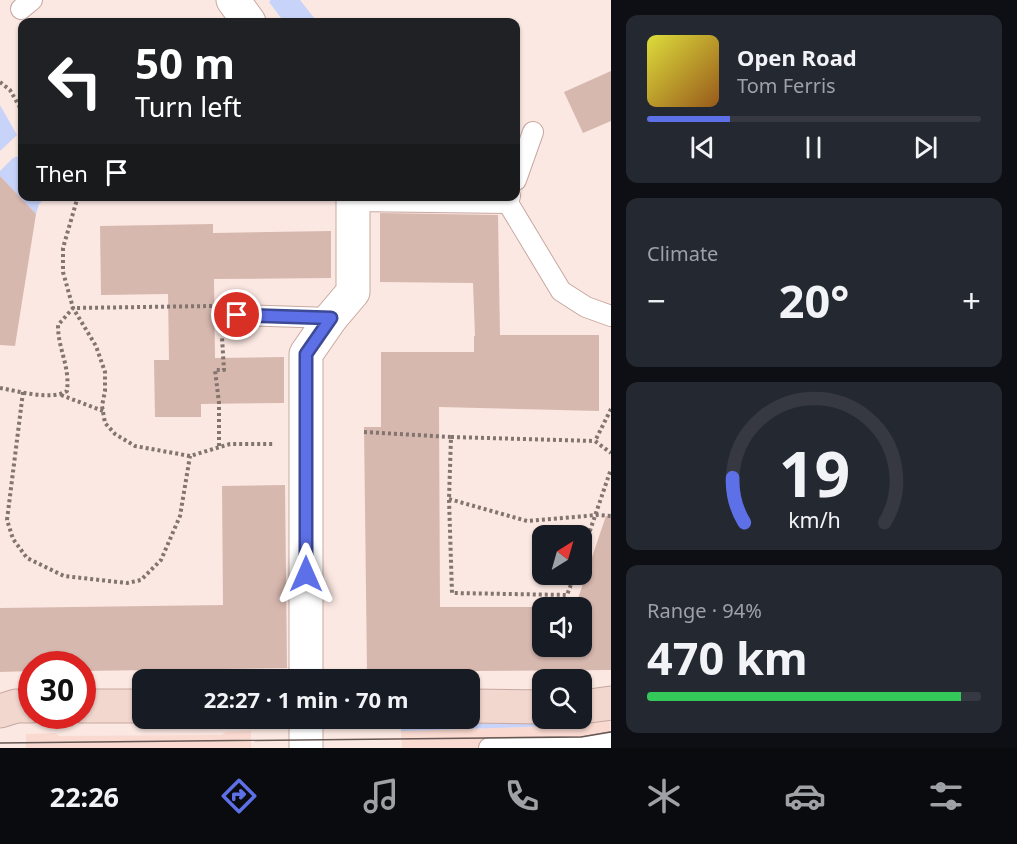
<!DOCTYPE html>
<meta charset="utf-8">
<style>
:root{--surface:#171b24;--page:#242831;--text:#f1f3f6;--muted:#9ea1a6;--line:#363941;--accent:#5d70e7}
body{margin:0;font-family:"Noto Sans",sans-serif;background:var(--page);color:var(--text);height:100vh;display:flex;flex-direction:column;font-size:22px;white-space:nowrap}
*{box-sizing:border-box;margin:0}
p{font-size:20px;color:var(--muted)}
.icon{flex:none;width:33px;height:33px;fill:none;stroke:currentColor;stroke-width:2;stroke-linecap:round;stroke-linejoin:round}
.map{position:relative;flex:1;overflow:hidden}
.sheet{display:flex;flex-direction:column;gap:15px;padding:15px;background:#0d0f14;width:406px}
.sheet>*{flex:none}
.hud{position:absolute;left:18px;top:18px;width:502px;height:183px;border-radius:12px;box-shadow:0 2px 4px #0004;background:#202124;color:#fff;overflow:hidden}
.needle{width:39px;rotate:37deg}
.tools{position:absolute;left:532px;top:525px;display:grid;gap:12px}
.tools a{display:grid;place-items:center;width:60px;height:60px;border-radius:12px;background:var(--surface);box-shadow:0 2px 4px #0004;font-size:30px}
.speed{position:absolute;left:18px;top:651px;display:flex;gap:12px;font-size:30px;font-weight:700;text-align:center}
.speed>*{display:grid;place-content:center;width:78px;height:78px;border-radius:50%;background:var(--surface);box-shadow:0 2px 4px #0004;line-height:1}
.speed .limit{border:9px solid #d22;background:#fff;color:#111}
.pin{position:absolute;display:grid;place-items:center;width:51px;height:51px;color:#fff;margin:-26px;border:3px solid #fff;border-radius:50%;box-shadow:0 2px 6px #0007}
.me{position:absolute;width:66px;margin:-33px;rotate:0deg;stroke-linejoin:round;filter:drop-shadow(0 0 4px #0008)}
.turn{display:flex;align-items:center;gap:21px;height:126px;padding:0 18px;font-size:27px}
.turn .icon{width:78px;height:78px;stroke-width:2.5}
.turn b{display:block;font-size:42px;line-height:51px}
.then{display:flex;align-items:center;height:57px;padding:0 18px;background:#0003;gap:12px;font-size:22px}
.big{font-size:45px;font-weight:700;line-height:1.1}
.sheet .tile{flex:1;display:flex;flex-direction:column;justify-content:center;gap:9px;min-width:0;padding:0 21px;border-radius:12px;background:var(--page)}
.sheet .dial{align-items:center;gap:0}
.dial svg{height:156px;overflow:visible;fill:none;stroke:var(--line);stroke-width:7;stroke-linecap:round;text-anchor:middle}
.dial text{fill:var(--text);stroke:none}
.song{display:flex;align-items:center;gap:18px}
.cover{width:72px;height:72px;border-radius:9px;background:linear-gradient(135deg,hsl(60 70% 55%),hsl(30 70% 35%))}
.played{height:6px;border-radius:3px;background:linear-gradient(90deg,var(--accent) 25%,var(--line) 25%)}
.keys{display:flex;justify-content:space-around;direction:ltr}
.heat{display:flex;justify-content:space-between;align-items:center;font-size:33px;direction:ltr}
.charge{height:9px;border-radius:4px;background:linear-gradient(90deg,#34c759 94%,var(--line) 0)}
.trip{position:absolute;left:132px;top:669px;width:348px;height:60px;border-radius:12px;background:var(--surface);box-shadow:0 2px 4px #0004;font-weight:700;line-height:60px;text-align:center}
.tabs{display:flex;height:96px;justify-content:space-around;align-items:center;background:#090b0e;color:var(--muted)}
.tabs .icon{width:42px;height:42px}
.tabs .on{color:var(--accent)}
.tabs b{font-size:27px;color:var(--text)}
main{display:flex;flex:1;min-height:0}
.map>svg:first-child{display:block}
</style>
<main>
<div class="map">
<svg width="611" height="748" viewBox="0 0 611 748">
<rect width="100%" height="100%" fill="#fbe8e2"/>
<g fill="#f9d9d0">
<polygon points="610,716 610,748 402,748 401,731 589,725 591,718"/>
<polygon points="251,731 251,748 26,748 26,734 55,733 59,736 222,735 226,732"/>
</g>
<g fill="#c8d3fa">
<polygon points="271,0 300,0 315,19 310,22 284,22 269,2"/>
<polygon points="0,105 17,135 0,151"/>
<polygon points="22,155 22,196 46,197 39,204 36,214 0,176 0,171 13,158"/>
<polygon points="591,718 590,725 401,731 402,719"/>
</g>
<g fill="#d7b8af" fill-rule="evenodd">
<polygon points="611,71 611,121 583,133 564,92"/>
<polygon points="0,176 36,214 15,346 0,345"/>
<path d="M380,213L498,215L500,335H599V411L439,407L440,607H575L606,516L611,517V670L367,672L364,427H381V352H474V336H475L473,283L380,282ZM543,608H582V646H543Z"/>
<polygon points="213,224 213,233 331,231 331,278 214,279 215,358 284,357 284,403 201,404 201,417 155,417 154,360 169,360 168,294 101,295 100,226"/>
<polygon points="285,485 287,668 82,671 82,664 32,664 32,671 0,672 0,608 223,605 222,486"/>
</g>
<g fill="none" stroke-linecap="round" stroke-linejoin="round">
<defs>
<g id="lane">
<polyline points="21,9 32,0"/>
<polyline points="516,180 533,132"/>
<polyline points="510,196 508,203 561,291 586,307 611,316"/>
<polyline points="353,201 508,203"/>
<polyline points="237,315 331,318"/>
<polyline points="489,748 584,747 611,742"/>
</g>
<g id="street">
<polyline points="233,0 249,22"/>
<polyline points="306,680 306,354 331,318 353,292 353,196"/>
<polyline points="306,718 306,748"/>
</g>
<g id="secondary">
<polyline points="82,706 142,706"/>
<polyline points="470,706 543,707"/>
<polyline points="582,707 611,703"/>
<polyline points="0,711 16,706 32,706"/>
</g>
</defs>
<use href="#lane" stroke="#c7a8a0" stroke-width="22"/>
<use href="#street" stroke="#c7a8a0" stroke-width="35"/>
<use href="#secondary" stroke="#c7a8a0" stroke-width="35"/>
<g stroke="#82746f" stroke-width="4" stroke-dasharray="3 3" stroke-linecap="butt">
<polyline points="0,82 10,90 22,111"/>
<polyline points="78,196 63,248 63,272 73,308 96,346 105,372 105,391 102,406 105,423 115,434 135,446 190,456 230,444 275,444"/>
<polyline points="207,196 236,198 272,196"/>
<path d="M0,388C18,391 51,401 67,391C70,365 58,350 58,325L73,308L213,306"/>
<polyline points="23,392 7,520 13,539 27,558 64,576 127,583 141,580 161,560 180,516 190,456"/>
<polyline points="61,395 103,411"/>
<polyline points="611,409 595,441 611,453"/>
<polyline points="364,432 451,437 449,499 452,593 567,595 575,574"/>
<polyline points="451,437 595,441"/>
<polyline points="219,446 219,403 215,370 224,370 222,337"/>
<polyline points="449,499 527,521 597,515 611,516"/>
<polyline points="582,554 611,469"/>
<polyline points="168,725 264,725"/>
</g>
<use href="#lane" stroke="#fff" stroke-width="20"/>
<use href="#street" stroke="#fff" stroke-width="33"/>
<use href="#secondary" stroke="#f2d7cf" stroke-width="33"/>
<polyline stroke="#655753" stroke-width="1.5" points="0,743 581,737 611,732"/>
</g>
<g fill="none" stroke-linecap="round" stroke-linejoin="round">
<defs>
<polyline id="route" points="237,315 331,318 306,354 306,574"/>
</defs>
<use href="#route" stroke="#3c4996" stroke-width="15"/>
<use href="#route" stroke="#5d70e7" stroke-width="10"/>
</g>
</svg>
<div class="tools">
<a><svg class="needle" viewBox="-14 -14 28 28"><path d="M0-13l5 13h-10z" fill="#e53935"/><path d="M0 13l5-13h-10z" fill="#9ea1a6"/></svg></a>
<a><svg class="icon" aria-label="sound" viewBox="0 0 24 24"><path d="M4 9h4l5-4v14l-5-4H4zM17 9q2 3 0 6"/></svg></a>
<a><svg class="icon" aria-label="search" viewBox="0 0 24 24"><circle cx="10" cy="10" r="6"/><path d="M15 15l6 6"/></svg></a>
</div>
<div class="speed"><div class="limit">30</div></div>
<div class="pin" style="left:237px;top:315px;background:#d93025"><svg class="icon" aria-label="arrive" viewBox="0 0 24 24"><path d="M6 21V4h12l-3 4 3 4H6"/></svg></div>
<svg class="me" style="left:306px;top:574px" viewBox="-20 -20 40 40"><path d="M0-17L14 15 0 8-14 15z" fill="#5d70e7" stroke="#fff" stroke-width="4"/></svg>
<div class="trip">22:27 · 1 min · 70 m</div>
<div class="hud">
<div class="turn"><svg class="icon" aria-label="left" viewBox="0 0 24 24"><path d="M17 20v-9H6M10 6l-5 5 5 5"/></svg><div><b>50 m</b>Turn left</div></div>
<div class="then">Then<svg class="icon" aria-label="arrive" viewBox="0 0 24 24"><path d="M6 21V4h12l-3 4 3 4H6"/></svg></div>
</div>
</div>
<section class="sheet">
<div class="tile">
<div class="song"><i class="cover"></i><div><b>Open Road</b><p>Tom Ferris</p></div></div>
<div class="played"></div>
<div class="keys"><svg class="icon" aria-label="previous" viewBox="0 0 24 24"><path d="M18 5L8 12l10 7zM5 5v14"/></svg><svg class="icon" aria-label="pause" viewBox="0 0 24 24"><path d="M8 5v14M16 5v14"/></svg><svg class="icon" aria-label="next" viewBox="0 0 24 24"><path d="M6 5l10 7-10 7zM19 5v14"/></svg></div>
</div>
<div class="tile"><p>Climate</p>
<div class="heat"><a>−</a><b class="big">20°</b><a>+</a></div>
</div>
<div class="tile dial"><svg viewBox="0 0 100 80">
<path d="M14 69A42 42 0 1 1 86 69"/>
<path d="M14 69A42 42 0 0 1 8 46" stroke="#5d70e7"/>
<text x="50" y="56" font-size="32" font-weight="700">19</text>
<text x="50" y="72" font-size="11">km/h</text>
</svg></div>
<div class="tile"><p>Range · 94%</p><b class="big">470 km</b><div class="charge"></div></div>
</section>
</main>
<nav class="tabs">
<b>22:26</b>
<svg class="icon on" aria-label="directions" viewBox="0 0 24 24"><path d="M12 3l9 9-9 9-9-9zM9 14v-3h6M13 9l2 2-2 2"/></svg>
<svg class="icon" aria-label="music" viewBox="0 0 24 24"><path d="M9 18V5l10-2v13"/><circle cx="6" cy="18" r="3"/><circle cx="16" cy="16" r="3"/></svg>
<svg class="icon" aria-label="phone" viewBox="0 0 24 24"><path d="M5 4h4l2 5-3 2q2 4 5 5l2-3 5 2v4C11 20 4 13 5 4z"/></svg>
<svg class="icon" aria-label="climate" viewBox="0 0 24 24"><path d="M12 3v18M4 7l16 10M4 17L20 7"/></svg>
<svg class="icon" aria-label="car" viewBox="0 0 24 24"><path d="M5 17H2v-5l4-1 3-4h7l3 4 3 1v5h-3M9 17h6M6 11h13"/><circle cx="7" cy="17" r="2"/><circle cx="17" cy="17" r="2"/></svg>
<svg class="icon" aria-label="filters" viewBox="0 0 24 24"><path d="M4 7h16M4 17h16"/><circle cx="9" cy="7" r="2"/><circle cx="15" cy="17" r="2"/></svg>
</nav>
